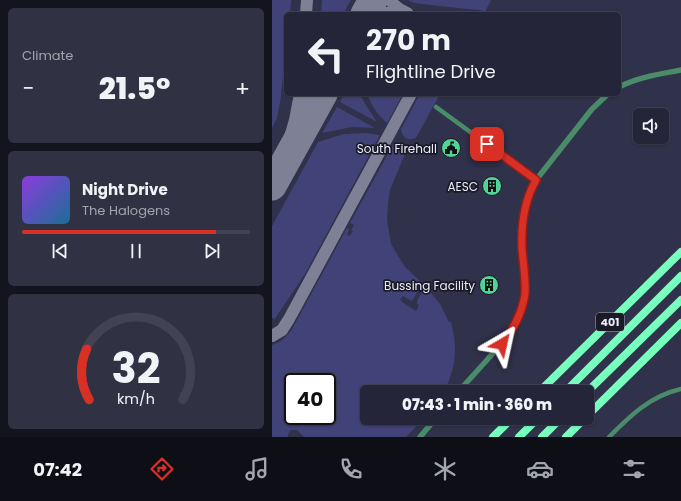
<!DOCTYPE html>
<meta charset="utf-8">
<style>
:root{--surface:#242538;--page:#303143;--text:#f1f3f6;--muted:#a3a5ae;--line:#414253;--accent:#d93025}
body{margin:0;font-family:Poppins,sans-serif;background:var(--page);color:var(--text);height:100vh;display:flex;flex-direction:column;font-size:15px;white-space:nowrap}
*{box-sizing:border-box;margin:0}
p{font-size:13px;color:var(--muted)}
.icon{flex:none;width:22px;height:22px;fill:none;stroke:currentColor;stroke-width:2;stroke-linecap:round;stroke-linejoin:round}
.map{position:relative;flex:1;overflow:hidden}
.sheet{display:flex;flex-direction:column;gap:8px;padding:8px;background:#14141f;width:272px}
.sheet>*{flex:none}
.guide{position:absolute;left:12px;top:12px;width:337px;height:84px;border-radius:6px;box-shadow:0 1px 3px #0004,0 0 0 1px var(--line);background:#242538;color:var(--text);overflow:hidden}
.controls{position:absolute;left:361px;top:108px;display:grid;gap:8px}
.controls a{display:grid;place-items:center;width:36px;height:36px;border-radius:6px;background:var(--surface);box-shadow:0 1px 3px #0004,0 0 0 1px var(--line);font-size:20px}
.speed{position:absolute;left:12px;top:373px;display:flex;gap:8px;font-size:20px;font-weight:700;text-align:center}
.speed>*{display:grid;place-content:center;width:52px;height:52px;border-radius:50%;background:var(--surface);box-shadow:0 1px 3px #0004,0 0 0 1px var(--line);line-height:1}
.speed .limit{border:2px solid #111;border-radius:6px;background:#fff;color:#111}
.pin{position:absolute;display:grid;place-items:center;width:34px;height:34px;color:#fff;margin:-17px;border-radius:8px;box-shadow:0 2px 6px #0006}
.me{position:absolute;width:44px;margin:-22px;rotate:36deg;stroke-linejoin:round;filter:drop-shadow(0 0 3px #0008)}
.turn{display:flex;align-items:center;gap:14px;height:84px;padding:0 16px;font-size:18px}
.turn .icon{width:52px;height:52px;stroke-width:2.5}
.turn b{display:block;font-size:28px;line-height:34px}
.big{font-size:30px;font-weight:800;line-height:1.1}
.sheet .card{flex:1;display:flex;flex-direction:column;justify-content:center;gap:6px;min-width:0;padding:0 14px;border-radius:6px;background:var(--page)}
.sheet .dial{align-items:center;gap:0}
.dial svg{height:104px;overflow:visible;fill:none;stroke:var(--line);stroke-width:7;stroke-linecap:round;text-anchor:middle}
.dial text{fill:var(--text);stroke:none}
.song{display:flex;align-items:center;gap:12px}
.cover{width:48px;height:48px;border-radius:6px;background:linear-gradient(135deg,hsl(270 70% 55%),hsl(200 70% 35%))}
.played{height:4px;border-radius:2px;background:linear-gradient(90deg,var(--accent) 85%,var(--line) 85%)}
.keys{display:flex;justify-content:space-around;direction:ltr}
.heat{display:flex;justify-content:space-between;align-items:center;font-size:22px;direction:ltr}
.trip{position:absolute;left:88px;top:385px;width:234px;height:40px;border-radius:6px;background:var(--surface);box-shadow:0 1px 3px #0004,0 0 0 1px var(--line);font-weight:800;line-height:40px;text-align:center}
.tabs{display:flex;height:64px;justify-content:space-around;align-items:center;background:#0e0f16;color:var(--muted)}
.tabs .icon{width:28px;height:28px}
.tabs .on{color:var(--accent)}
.tabs b{font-size:18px;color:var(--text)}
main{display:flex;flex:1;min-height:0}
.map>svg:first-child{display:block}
</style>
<main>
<section class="sheet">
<div class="card"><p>Climate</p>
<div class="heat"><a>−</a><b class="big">21.5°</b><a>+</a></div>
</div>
<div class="card">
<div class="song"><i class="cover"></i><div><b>Night Drive</b><p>The Halogens</p></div></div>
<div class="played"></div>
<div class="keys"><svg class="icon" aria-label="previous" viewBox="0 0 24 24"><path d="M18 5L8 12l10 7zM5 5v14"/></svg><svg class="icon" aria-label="pause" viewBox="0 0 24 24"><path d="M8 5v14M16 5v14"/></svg><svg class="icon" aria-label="next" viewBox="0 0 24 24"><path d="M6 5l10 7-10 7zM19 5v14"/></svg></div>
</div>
<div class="card dial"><svg viewBox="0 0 100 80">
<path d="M14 69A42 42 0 1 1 86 69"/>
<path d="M14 69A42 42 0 0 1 12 30" stroke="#d93025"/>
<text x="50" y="56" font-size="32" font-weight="700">32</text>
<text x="50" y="72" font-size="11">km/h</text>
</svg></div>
</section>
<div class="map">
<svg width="409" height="437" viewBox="0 0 409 437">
<rect width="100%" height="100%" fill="#30314a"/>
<g fill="#414278" fill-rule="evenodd">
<polygon points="0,0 19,0 19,2 18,14 14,14 14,50 8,103 5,118 0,128"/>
<polygon points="50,0 79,0 71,14 49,14"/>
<polygon points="136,0 219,0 213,12 208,10 185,8 142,3"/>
<polygon points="72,94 88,94 93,104 105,122 68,102"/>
<path d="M95,94H131L115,123C106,115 99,105 95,94Z"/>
<path d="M148,94L155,95V94H168L144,138C136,141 130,138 129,129Z"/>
<polygon points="65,107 103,128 80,127 50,133"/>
<polygon points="95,133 108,135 33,274 2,320 2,318 0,318 0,226 46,142 72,134"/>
<path d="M125,142H128L133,145L135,149V151L130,161L118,190L116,204L115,220L119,244L133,267L149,282L150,284L140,301L131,296L128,300L130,301V302L144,311L147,305L145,304V301L152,288L154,287L168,304L177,322H179C186,349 184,367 172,392H95V418H152L139,432L134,437H32L25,430H19L16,434V437H0V345L9,341L19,331L75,228L77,229L75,235L78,236L81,231L79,230L82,225L78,223L122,143ZM21,382H55V416H21Z"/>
</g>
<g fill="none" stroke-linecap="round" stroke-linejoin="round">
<g stroke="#7e8095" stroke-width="12">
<path d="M118,0C122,6 128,10 135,13"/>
<polyline points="34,14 35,0"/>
<polyline points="104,14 114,13 136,14"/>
<polyline points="9,169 23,120 28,94"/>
<polyline points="0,336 10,330 17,319 139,94"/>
</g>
<g stroke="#7e8095" stroke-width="29">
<polyline points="93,14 101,0"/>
<polyline points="0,186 51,94"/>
</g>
<g stroke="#4a8c6a" stroke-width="4.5">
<polyline points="164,107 264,180"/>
<path d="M337,437C358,416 378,396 409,389"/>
</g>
<g stroke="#4a8c6a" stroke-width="5.5">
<path d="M347,87C366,77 388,74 409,70"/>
<path d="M186,392C196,381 205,371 215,360C229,344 244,329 250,308C257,281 249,255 250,229C250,211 256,195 264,180L320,109L336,94"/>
<polyline points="148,437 164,418"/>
</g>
<g stroke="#77ffbd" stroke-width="8">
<polyline points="267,392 409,252"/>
<polyline points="293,392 409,276"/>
<polyline points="315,392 409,300"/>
<polyline points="315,416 409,323"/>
<polyline points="221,437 240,418"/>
<polyline points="247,437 266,418"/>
<polyline points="270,437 289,418"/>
<polyline points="294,437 313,418"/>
</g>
</g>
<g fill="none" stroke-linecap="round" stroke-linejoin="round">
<defs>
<path id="route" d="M215,144L264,180C252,201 249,224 250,248C251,263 254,279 253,294C250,314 241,329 230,344"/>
</defs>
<use href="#route" stroke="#8d1f18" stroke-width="10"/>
<use href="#route" stroke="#d93025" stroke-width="7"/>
</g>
<defs>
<symbol id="civic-disc" viewBox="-11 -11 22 22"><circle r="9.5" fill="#52d397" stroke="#1a1a26"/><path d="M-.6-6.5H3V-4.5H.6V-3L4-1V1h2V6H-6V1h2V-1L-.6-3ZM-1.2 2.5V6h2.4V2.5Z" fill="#111"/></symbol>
<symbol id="building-disc" viewBox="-11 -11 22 22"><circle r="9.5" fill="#52d397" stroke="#1a1a26"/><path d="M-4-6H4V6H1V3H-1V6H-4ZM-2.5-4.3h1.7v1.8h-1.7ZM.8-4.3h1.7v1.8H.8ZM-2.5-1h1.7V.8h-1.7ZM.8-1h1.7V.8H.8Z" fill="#111"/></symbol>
</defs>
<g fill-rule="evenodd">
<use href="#civic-disc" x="168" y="137" width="22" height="22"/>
<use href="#building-disc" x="209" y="175" width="22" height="22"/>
<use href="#building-disc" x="206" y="274" width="22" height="22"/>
</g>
<g text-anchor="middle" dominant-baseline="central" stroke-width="3.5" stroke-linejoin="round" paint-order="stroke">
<rect fill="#1a1a26" stroke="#abacbb" stroke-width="1" x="324" y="313" width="28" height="18" rx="3"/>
<g font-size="11" font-weight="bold" fill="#e9ebfb">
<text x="338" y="322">401</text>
</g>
<g font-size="12" fill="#e9ebfb" stroke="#1a1a26" text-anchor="end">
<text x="165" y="148">South Firehall</text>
<text x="206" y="186">AESC</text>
<text x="203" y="285">Bussing Facility</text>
</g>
</g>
</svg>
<div class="controls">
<a><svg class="icon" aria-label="sound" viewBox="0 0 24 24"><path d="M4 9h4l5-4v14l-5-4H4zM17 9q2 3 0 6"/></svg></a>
</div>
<div class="speed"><div class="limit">40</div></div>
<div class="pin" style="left:215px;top:144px;background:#d93025"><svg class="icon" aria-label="arrive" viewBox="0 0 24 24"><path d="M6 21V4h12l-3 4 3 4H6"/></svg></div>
<svg class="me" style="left:230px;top:344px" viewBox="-20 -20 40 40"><path d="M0-17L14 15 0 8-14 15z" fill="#d93025" stroke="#fff" stroke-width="4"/></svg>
<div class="trip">07:43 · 1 min · 360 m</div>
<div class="guide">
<div class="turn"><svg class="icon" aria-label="left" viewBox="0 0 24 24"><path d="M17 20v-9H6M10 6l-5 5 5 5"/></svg><div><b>270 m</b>Flightline Drive</div></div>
</div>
</div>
</main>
<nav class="tabs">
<b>07:42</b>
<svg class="icon on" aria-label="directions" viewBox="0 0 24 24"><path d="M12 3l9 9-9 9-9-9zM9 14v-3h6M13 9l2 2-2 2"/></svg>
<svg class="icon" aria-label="music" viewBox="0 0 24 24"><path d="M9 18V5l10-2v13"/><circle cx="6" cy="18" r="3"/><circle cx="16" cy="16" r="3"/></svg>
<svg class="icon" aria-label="phone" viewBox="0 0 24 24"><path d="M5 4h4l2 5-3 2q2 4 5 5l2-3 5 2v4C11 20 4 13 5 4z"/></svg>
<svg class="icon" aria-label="climate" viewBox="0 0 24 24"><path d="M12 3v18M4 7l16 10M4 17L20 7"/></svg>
<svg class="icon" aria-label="car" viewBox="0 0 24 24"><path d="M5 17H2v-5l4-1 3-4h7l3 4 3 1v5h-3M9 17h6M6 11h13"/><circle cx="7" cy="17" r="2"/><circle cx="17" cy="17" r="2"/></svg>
<svg class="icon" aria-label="filters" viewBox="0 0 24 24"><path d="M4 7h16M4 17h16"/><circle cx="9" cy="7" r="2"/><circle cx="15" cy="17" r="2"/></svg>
</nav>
